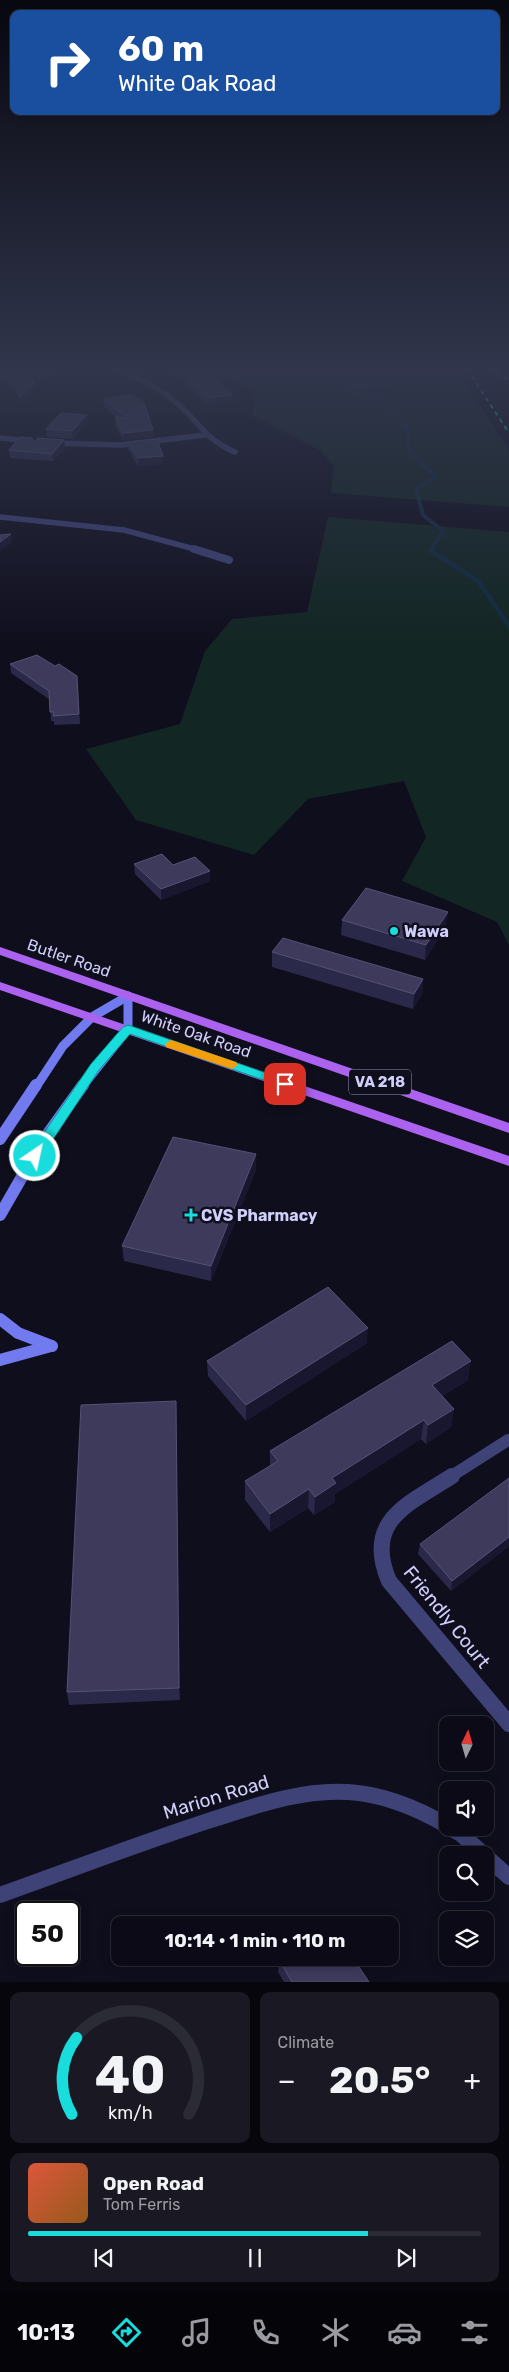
<!DOCTYPE html>
<meta charset="utf-8">
<style>
:root{--surface:#0b0a16;--page:#191823;--text:#f1f3f6;--muted:#9a9aa1;--line:#2b2b35;--accent:#19dcdc}
body{margin:0;font-family:Rubik,sans-serif;background:var(--page);color:var(--text);height:100vh;display:flex;flex-direction:column;font-size:19px;white-space:nowrap}
*{box-sizing:border-box;margin:0}
p{font-size:16px;color:var(--muted)}
.icon{flex:none;width:28px;height:28px;fill:none;stroke:currentColor;stroke-width:2;stroke-linecap:round;stroke-linejoin:round}
.map{position:relative;height:1982px;overflow:hidden}
.panel{display:flex;flex-direction:column;gap:10px;padding:10px;background:#06060c;flex:1}
.panel>*{flex:none}
.hud{position:absolute;left:10px;top:10px;width:490px;height:105px;border-radius:10px;box-shadow:0 2px 12px #0003,0 0 0 1px var(--line);background:#1a4fa0;color:#fff;overflow:hidden}
.needle{width:32px;rotate:5deg}
.controls{position:absolute;left:439px;top:1716px;display:grid;gap:10px}
.controls a{display:grid;place-items:center;width:55px;height:55px;border-radius:10px;background:var(--surface);box-shadow:0 2px 12px #0003,0 0 0 1px var(--line);font-size:25px}
.speed{position:absolute;left:15px;top:1901px;display:flex;gap:10px;font-size:25px;font-weight:700;text-align:center}
.speed>*{display:grid;place-content:center;width:65px;height:65px;border-radius:50%;background:var(--surface);box-shadow:0 2px 12px #0003,0 0 0 1px var(--line);line-height:1}
.speed .limit{border:2px solid #111;border-radius:8px;background:#fff;color:#111}
.pin{position:absolute;display:grid;place-items:center;width:42px;height:42px;color:#fff;margin:-21px;border-radius:10px;box-shadow:0 2px 8px #0006}
.me{position:absolute;width:55px;margin:-28px;rotate:34deg;stroke-linejoin:round;filter:drop-shadow(0 0 4px #0008)}
.turn{display:flex;align-items:center;gap:18px;height:105px;padding:0 25px;font-size:22px}
.turn .icon{width:65px;height:65px;stroke-width:2.5}
.turn b{display:block;font-size:35px;line-height:42px}
.big{font-size:38px;font-weight:700;line-height:1.1}
.panel .tile{flex:1;display:flex;flex-direction:column;justify-content:center;gap:8px;min-width:0;padding:0 18px;border-radius:10px;background:var(--page)}
.panel .dial{align-items:center;gap:0}
.dial svg{height:130px;overflow:visible;fill:none;stroke:var(--line);stroke-width:7;stroke-linecap:round;text-anchor:middle}
.dial text{fill:var(--text);stroke:none}
.song{display:flex;align-items:center;gap:15px}
.cover{width:60px;height:60px;border-radius:8px;background:linear-gradient(135deg,hsl(10 70% 55%),hsl(30 70% 35%))}
.played{height:5px;border-radius:2px;background:linear-gradient(90deg,var(--accent) 75%,var(--line) 75%)}
.keys{display:flex;justify-content:space-around;direction:ltr}
.heat{display:flex;justify-content:space-between;align-items:center;font-size:28px;direction:ltr}
.panel .tiles{flex:1;display:grid;gap:10px;grid-template-columns:1fr 1fr}
.tile:last-child{grid-column:span 2}
.trip{position:absolute;left:111px;top:1916px;width:288px;height:50px;border-radius:10px;background:var(--surface);box-shadow:0 2px 12px #0003,0 0 0 1px var(--line);font-weight:700;line-height:50px;text-align:center}
.menu{display:flex;height:80px;justify-content:space-around;align-items:center;background:#040409;color:var(--muted)}
.menu .icon{width:35px;height:35px}
.menu .active{color:var(--accent)}
.menu b{font-size:22px;color:var(--text)}
.map>svg:first-child{display:block}
</style>
<div class="map">
<svg width="509" height="1982" viewBox="0 0 509 1982">
<rect width="100%" height="100%" fill="#0f0e1d"/>
<g fill="#122623">
<polygon points="214,369 455,369 509,450 509,507 331,493 334,466 319,450 253,415 255,391"/>
<polygon points="328,517 509,532 509,945 497,922 402,881 426,837 404,781 308,799 254,855 136,820 86,749 180,724 205,651 232,619 307,612"/>
</g>
<g fill="none" stroke-linecap="round" stroke-linejoin="round">
<polyline stroke="#132a41" stroke-width="4" points="391,369 393,374 385,387 349,386 343,389 382,400 409,430 408,450 436,477 416,489 423,515 443,531 431,550"/>
<polyline stroke="#132a41" stroke-width="4.5" points="432,549 431,551 478,581 509,626"/>
<g stroke="#3e4277" stroke-width="5.5">
<path d="M116,369C137,377 159,387 177,403C199,422 206,440 235,452"/>
<polyline points="0,438 29,441"/>
<polyline points="51,443 121,445 205,435"/>
<polyline points="0,517 124,530 198,550"/>
</g>
<polyline stroke="#3e4277" stroke-width="8" points="194,549 229,560"/>
<polyline stroke="#3e4277" stroke-width="12" points="450,1477 508,1440"/>
<g stroke="#3e4277" stroke-width="16">
<path d="M452,1476C409,1504 363,1520 389,1581L509,1724"/>
<polyline points="450,1828 461,1834 509,1877"/>
<path d="M0,1895C70,1870 140,1843 211,1820C255,1806 301,1789 348,1792C384,1794 417,1808 448,1826"/>
</g>
<g stroke="#717bef" stroke-width="9">
<polyline points="36,1087 63,1046 92,1017 128,996"/>
<polyline points="82,1087 128,1029 128,996"/>
</g>
<g stroke="#717bef" stroke-width="12">
<polyline points="0,1139 36,1085"/>
<polyline points="0,1215 42,1142 83,1085"/>
<polyline points="0,1319 18,1333 52,1346"/>
<polyline points="0,1360 51,1346"/>
</g>
<g fill="#ab62ee" fill-rule="evenodd">
<polygon points="0,947 509,1123 509,1133 0,955"/>
<polygon points="0,982 509,1156 509,1166 0,990"/>
</g>
<g stroke="#19dcdc" stroke-width="2" stroke-dasharray="4.5 4" stroke-linecap="butt">
<polyline points="467,369 509,433"/>
<polyline points="488,369 509,380"/>
</g>
</g>
<g fill="#2b2949">
<polygon points="0,369 47,379 33,382 35,391 21,404 14,387 0,380"/>
<polygon points="172,369 195,369 233,402 208,406"/>
<polygon points="103,399 153,430 154,437 123,440 115,425 115,417 117,417 104,407"/>
<polygon points="88,423 73,439 47,437 46,429"/>
<polygon points="64,440 65,448 53,461 10,458 9,450"/>
<polygon points="127,442 163,464 138,466 128,449"/>
<polygon points="10,664 55,666 77,676 80,724 54,725 54,721 51,721 50,700 11,673"/>
<polygon points="134,864 173,865 210,881 161,900 135,874"/>
<polygon points="342,920 446,926 425,960 341,935"/>
<polygon points="272,952 423,979 422,994 413,1009 272,967"/>
<polygon points="256,1154 256,1170 211,1281 124,1261 122,1246"/>
<polygon points="367,1343 246,1421 208,1376 207,1361"/>
<polygon points="468,1380 442,1396 454,1409 451,1427 426,1444 421,1439 335,1494 335,1502 314,1515 308,1508 270,1532 245,1500 245,1481 270,1466 270,1451"/>
<polygon points="176,1401 176,1415 180,1700 69,1705 67,1692"/>
<polygon points="509,1478 509,1546 451,1591 418,1554 420,1544"/>
<polygon points="279,1960 369,1982 284,1982 278,1972"/>
</g>
<g fill="#191630">
<polygon points="50,369 58,369 47,379 31,383 31,376"/>
<polygon points="34,384 35,391 21,404 20,397"/>
<polygon points="233,395 233,402 208,406 207,398"/>
<polygon points="87,415 88,423 73,439 72,431"/>
<polygon points="153,430 154,437 123,440 123,433"/>
<polygon points="64,440 65,448 53,461 52,454"/>
<polygon points="163,456 163,464 138,466 138,458"/>
<polygon points="11,534 12,543 0,551 0,542"/>
<polygon points="210,871 210,881 161,900 161,889"/>
<polygon points="448,912 446,926 425,960 426,945"/>
<polygon points="423,979 422,994 413,1009 414,994"/>
<polygon points="256,1154 256,1170 211,1281 211,1266"/>
<polygon points="368,1328 367,1343 246,1421 246,1405"/>
<polygon points="471,1361 468,1380 430,1404 432,1385"/>
<polygon points="176,1401 176,1415 180,1700 179,1688"/>
<polygon points="454,1409 451,1427 426,1444 428,1425"/>
<polygon points="424,1420 421,1439 335,1494 335,1502 314,1515 315,1497 332,1478"/>
<polygon points="309,1489 308,1508 270,1532 270,1514"/>
<polygon points="509,1537 509,1546 451,1591 452,1581"/>
</g>
<g fill="#3d3a5c" stroke="#545275">
<polygon points="0,369 50,369 46,372 31,376 34,384 20,397 14,380 0,374"/>
<polygon points="179,369 195,369 213,376 233,395 207,398"/>
<polygon points="132,395 144,403 153,430 123,433 115,417 128,418 103,399"/>
<polygon points="61,413 87,415 72,431 46,429"/>
<polygon points="20,437 32,438 34,442 38,438 64,440 52,454 9,450"/>
<polygon points="157,439 163,456 138,458 127,442"/>
<polygon points="11,534 0,542 0,535"/>
<polygon points="37,655 55,666 59,664 77,676 79,714 53,716 54,712 50,712 49,691 10,664"/>
<polygon points="162,854 173,865 195,857 210,871 161,889 134,864"/>
<polygon points="366,888 448,912 426,945 342,920"/>
<polygon points="283,938 423,979 414,994 272,952"/>
<polygon points="173,1137 256,1154 211,1266 122,1246"/>
<polygon points="328,1287 368,1328 246,1405 207,1361"/>
<polygon points="452,1341 471,1361 432,1385 454,1409 428,1425 424,1420 332,1478 336,1483 315,1497 309,1489 270,1514 245,1481 278,1461 270,1451"/>
<polygon points="176,1401 179,1688 67,1692 81,1405"/>
<polygon points="509,1478 509,1537 452,1581 420,1544"/>
<polygon points="329,1920 332,1925 324,1925"/>
<polygon points="282,1958 353,1958 369,1982 292,1982 279,1960"/>
</g>
<linearGradient id="sky" x2="0" y2="1"><stop stop-color="#080810"/><stop offset="0.57" stop-color="#31364c"/><stop offset="1" stop-color="#31364c" stop-opacity="0"/></linearGradient>
<rect width="509" height="646" fill="url(#sky)"/>
<polygon fill="#19dcdc" stroke="#108f8f" points="128,1025 289,1081 291,1084 289,1086 281,1086 130,1034 99,1070 40,1159 30,1159 29,1156 30,1153 91,1064 123,1027"/>
<polygon fill="#f59e0b" points="171,1040 236,1062 238,1065 232,1069 166,1047 165,1044"/>
<g fill="#19dcdc" stroke="#0f0e1d" stroke-width="2">
<circle cx="394" cy="931" r="5"/>
<path d="M188.5 1207.5h5v5h5v5h-5v5h-5v-5h-5v-5h5z"/>
</g>
<g text-anchor="middle" dominant-baseline="central" stroke-width="5" stroke-linejoin="round" paint-order="stroke">
<rect fill="#0f0e1d" stroke="#9695b8" stroke-width="1" x="349" y="1069.5" width="62" height="25" rx="4"/>
<g font-size="15" font-weight="bold" fill="#d0cffa">
<text x="380" y="1082">VA 218</text>
</g>
<g font-size="16" font-weight="bold" fill="#d0cffa" stroke="#0f0e1d" text-anchor="start">
<text x="404" y="931">Wawa</text>
<text x="201" y="1215">CVS Pharmacy</text>
</g>
<g font-size="16" fill="#d0cffa" stroke="#0f0e1d">
<text transform="translate(69 958) rotate(19)">Butler Road</text>
<text transform="translate(196 1034) rotate(19)">White Oak Road</text>
</g>
<g font-size="19" fill="#d0cffa" stroke="#0f0e1d">
<text transform="translate(447 1617) rotate(51)">Friendly Court</text>
<text transform="translate(216 1797) rotate(-17)">Marion Road</text>
</g>
</g>
</svg>
<div class="controls">
<a><svg class="needle" viewBox="-14 -14 28 28"><path d="M0-13l5 13h-10z" fill="#e53935"/><path d="M0 13l5-13h-10z" fill="#9a9aa1"/></svg></a>
<a><svg class="icon" aria-label="sound" viewBox="0 0 24 24"><path d="M4 9h4l5-4v14l-5-4H4zM17 9q2 3 0 6"/></svg></a>
<a><svg class="icon" aria-label="search" viewBox="0 0 24 24"><circle cx="10" cy="10" r="6"/><path d="M15 15l6 6"/></svg></a>
<a><svg class="icon" aria-label="layers" viewBox="0 0 24 24"><path d="M12 4l9 5-9 5-9-5zM3 14l9 5 9-5"/></svg></a>
</div>
<div class="speed"><div class="limit">50</div></div>
<div class="pin" style="left:285px;top:1084px;background:#d93025"><svg class="icon" aria-label="arrive" viewBox="0 0 24 24"><path d="M6 21V4h12l-3 4 3 4H6"/></svg></div>
<svg class="me" style="left:35px;top:1156px" viewBox="-20 -20 40 40"><circle r="17" fill="#19dcdc" stroke="#fff" stroke-width="3"/><path d="M0-11L8 9 0 5-8 9z" fill="#fff"/></svg>
<div class="trip">10:14 · 1 min · 110 m</div>
<div class="hud">
<div class="turn"><svg class="icon" aria-label="right" viewBox="0 0 24 24"><path d="M7 20v-9h11M14 6l5 5-5 5"/></svg><div><b>60 m</b>White Oak Road</div></div>
</div>
</div>
<section class="panel">
<div class="tiles">
<div class="tile dial"><svg viewBox="0 0 100 80">
<path d="M14 69A42 42 0 1 1 86 69"/>
<path d="M14 69A42 42 0 0 1 17 22" stroke="#19dcdc"/>
<text x="50" y="56" font-size="32" font-weight="700">40</text>
<text x="50" y="72" font-size="11">km/h</text>
</svg></div>
<div class="tile"><p>Climate</p>
<div class="heat"><a>−</a><b class="big">20.5°</b><a>+</a></div>
</div>
<div class="tile">
<div class="song"><i class="cover"></i><div><b>Open Road</b><p>Tom Ferris</p></div></div>
<div class="played"></div>
<div class="keys"><svg class="icon" aria-label="previous" viewBox="0 0 24 24"><path d="M18 5L8 12l10 7zM5 5v14"/></svg><svg class="icon" aria-label="pause" viewBox="0 0 24 24"><path d="M8 5v14M16 5v14"/></svg><svg class="icon" aria-label="next" viewBox="0 0 24 24"><path d="M6 5l10 7-10 7zM19 5v14"/></svg></div>
</div>
</div>
</section>
<nav class="menu">
<b>10:13</b>
<svg class="icon active" aria-label="directions" viewBox="0 0 24 24"><path d="M12 3l9 9-9 9-9-9zM9 14v-3h6M13 9l2 2-2 2"/></svg>
<svg class="icon" aria-label="music" viewBox="0 0 24 24"><path d="M9 18V5l10-2v13"/><circle cx="6" cy="18" r="3"/><circle cx="16" cy="16" r="3"/></svg>
<svg class="icon" aria-label="phone" viewBox="0 0 24 24"><path d="M5 4h4l2 5-3 2q2 4 5 5l2-3 5 2v4C11 20 4 13 5 4z"/></svg>
<svg class="icon" aria-label="climate" viewBox="0 0 24 24"><path d="M12 3v18M4 7l16 10M4 17L20 7"/></svg>
<svg class="icon" aria-label="car" viewBox="0 0 24 24"><path d="M5 17H2v-5l4-1 3-4h7l3 4 3 1v5h-3M9 17h6M6 11h13"/><circle cx="7" cy="17" r="2"/><circle cx="17" cy="17" r="2"/></svg>
<svg class="icon" aria-label="filters" viewBox="0 0 24 24"><path d="M4 7h16M4 17h16"/><circle cx="9" cy="7" r="2"/><circle cx="15" cy="17" r="2"/></svg>
</nav>
